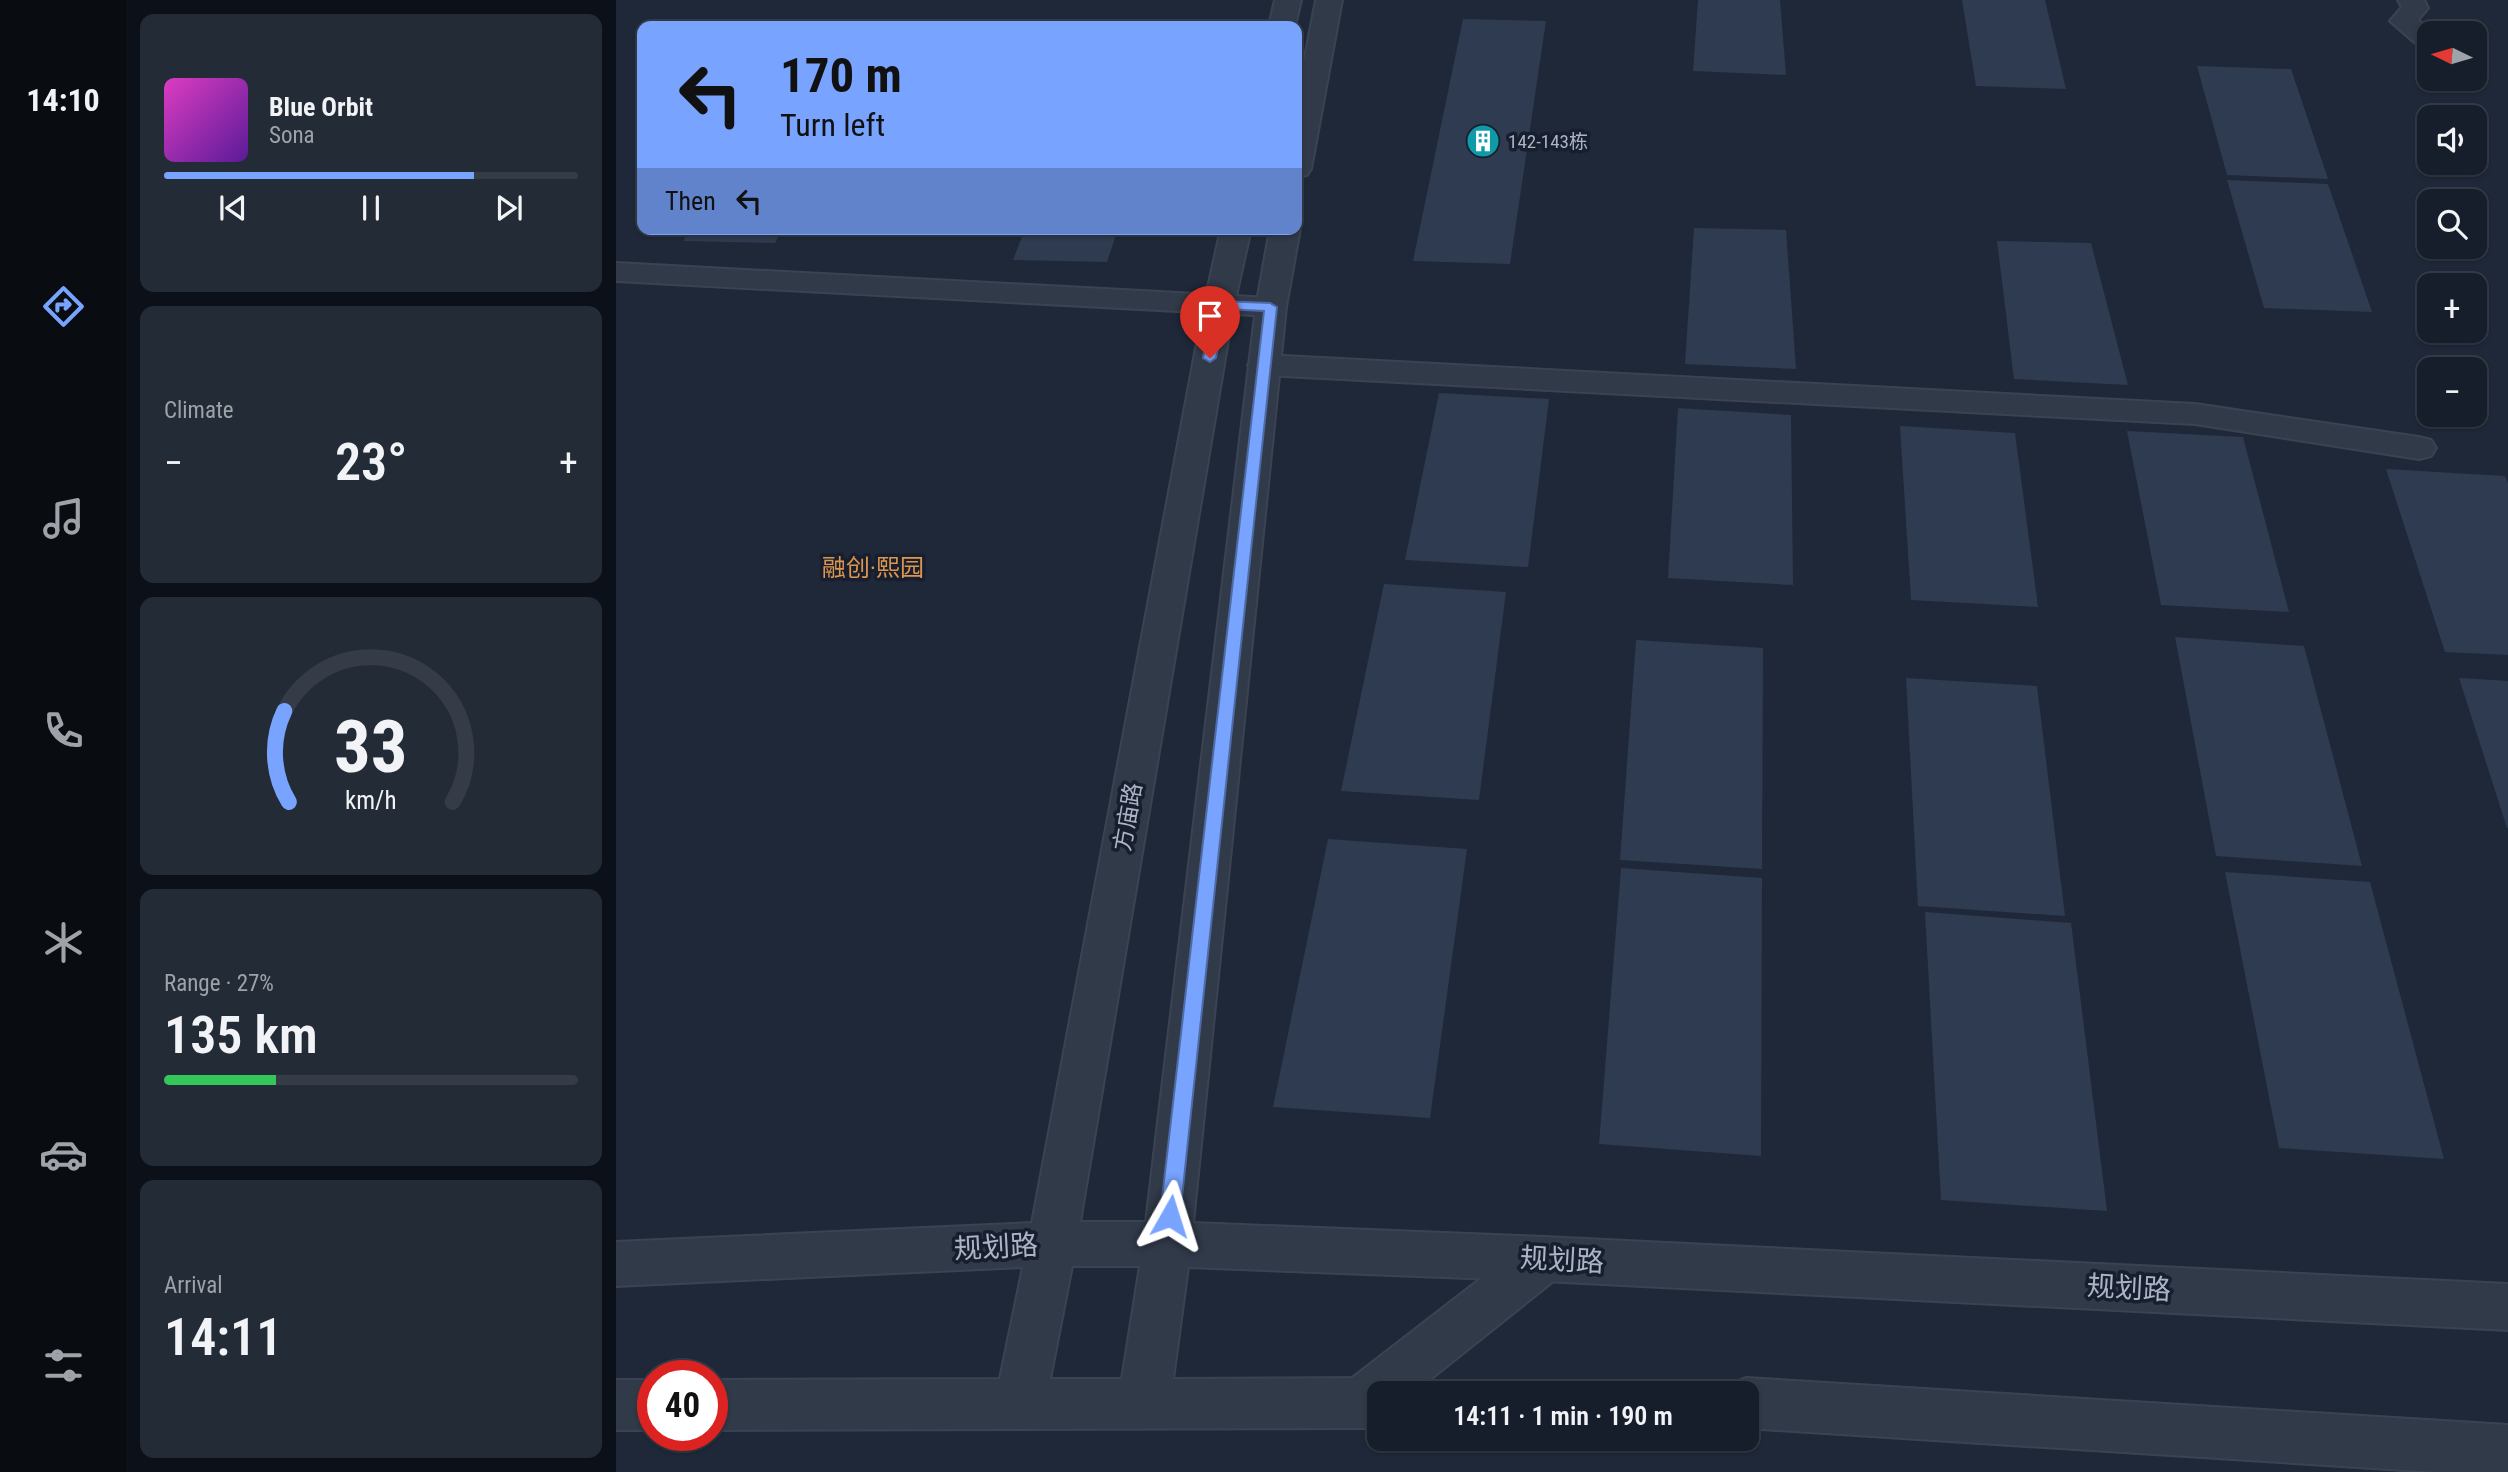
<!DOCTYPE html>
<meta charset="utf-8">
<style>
:root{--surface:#161e2b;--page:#232b37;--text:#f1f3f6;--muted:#9ea2a9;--line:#353c47;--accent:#78a4ff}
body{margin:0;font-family:"Roboto Condensed","Noto Sans SC",sans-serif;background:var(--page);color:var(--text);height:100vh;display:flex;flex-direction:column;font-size:26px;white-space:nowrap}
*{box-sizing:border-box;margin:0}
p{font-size:23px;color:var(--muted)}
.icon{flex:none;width:38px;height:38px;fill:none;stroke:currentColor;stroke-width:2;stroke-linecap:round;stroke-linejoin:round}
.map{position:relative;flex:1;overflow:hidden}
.drawer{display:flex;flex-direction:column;gap:14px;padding:14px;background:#0c1018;width:490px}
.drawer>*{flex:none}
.top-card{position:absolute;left:21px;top:21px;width:665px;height:214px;border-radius:14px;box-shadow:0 2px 5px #0004,0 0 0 2px var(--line);background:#78a4ff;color:#111;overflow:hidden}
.needle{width:46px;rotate:275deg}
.tools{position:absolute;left:1801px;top:21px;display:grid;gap:14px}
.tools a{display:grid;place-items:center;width:70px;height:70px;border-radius:14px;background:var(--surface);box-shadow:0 2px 5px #0004,0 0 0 2px var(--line);font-size:35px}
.speed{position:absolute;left:21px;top:1360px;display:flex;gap:14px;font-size:35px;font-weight:700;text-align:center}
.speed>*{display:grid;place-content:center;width:91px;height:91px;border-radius:50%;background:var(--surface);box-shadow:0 2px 5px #0004,0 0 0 2px var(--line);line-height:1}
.speed .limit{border:10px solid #d22;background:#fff;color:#111}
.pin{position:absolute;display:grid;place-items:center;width:60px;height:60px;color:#fff;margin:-72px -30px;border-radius:50% 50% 50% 0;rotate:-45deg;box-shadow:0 0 7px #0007}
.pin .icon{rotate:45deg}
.me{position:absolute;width:77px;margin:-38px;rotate:6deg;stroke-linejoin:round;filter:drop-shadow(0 0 5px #0008)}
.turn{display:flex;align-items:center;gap:24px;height:147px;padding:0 28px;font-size:32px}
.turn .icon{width:91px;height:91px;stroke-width:2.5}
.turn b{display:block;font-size:49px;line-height:60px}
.then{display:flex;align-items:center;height:66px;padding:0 28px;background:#0003;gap:14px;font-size:26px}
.big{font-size:52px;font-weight:600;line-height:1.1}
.drawer .tile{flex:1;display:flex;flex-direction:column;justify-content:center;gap:10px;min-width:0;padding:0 24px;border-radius:14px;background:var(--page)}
.drawer .dial{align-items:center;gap:0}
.dial svg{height:182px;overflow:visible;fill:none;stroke:var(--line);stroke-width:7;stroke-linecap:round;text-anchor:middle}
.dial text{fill:var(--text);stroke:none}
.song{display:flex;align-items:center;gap:21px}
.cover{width:84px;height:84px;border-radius:10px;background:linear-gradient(135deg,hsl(310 70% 55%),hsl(270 70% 35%))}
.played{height:7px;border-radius:4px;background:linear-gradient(90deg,var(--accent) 75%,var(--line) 75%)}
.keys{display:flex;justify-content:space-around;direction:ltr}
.heat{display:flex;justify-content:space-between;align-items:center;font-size:38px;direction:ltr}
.charge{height:10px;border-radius:5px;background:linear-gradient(90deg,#34c759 27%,var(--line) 0)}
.trip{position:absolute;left:751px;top:1381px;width:392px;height:70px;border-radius:14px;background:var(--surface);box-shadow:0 2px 5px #0004,0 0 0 2px var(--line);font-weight:600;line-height:70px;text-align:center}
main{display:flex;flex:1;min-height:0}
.menu{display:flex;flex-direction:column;width:126px;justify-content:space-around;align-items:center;background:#090c11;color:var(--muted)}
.menu .icon{width:49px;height:49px}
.menu .selected{color:var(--accent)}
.menu b{font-size:32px;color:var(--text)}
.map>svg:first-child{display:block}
</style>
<main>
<nav class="menu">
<b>14:10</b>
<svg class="icon selected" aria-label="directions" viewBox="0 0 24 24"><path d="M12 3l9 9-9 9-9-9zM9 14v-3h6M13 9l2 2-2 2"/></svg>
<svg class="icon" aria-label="music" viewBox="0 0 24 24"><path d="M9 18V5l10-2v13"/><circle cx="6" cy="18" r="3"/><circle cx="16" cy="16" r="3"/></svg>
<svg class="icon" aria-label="phone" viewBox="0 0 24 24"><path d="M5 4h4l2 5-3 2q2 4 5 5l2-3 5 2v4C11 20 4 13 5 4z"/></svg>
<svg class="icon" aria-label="climate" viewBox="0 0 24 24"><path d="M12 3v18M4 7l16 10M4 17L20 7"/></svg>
<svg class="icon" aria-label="car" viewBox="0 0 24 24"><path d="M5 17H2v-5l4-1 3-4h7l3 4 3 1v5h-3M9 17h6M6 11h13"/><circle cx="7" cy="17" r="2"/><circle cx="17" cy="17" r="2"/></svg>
<svg class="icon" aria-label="filters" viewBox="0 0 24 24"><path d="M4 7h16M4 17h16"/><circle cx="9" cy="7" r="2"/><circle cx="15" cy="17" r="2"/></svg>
</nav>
<section class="drawer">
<div class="tile">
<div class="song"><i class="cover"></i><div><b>Blue Orbit</b><p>Sona</p></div></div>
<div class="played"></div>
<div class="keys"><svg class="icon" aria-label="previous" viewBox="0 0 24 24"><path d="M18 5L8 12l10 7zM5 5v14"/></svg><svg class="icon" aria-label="pause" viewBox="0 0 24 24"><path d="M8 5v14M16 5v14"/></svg><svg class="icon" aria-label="next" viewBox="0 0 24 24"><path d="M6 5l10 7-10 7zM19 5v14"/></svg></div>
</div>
<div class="tile"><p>Climate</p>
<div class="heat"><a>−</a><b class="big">23°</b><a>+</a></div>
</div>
<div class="tile dial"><svg viewBox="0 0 100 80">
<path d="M14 69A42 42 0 1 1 86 69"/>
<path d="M14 69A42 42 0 0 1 12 29" stroke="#78a4ff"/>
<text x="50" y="56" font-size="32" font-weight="700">33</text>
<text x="50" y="72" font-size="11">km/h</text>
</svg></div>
<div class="tile"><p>Range · 27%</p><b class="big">135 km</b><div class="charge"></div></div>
<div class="tile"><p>Arrival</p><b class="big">14:11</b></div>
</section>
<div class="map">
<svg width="1892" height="1472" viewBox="0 0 1892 1472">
<rect width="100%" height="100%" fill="#1e2839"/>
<g fill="#2f3b50">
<polygon points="1082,0 1164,0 1170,75 1077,71"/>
<polygon points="1346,0 1429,0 1450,89 1360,86"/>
<polygon points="847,19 930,21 894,264 797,261"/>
<polygon points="1581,66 1675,69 1712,179 1611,175"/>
<polygon points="1611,180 1712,184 1756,312 1648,308"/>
<polygon points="1078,228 1170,230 1180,369 1069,364"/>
<polygon points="74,229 166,229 159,243 67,241"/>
<polygon points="409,229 502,229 491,262 397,260"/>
<polygon points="1381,241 1475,243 1512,385 1398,379"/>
<polygon points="823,393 933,399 912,567 789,560"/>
<polygon points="1062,408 1175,415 1177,585 1052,578"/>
<polygon points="1284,426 1399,433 1422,607 1295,600"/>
<polygon points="1511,431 1627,437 1673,612 1545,605"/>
<polygon points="1770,469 1889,476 1892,483 1892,655 1829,652"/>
<polygon points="768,584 890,592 863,800 725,791"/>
<polygon points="1559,637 1688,646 1746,866 1600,856"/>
<polygon points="1020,640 1147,648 1146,869 1004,860"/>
<polygon points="1290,678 1421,686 1449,916 1302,906"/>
<polygon points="1843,678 1892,681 1892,828 1891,828"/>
<polygon points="712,839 851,849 814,1118 657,1107"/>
<polygon points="1005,868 1146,878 1145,1156 983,1144"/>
<polygon points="1609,872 1754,882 1828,1159 1663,1148"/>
<polygon points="1309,912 1455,923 1491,1211 1325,1200"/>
</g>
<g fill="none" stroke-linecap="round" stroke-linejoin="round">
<defs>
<g id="minor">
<polygon points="1782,0 1808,0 1812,8 1802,20 1818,33 1813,33 1813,50 1804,47 1774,21 1786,7"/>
<polygon points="0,263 655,298 666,300 670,307 666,314 655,316 0,281"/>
<polygon points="648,355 1579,404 1803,437 1815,440 1820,448 1815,456 1803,459 1579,424 648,375 637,372 632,365 637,358"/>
<polygon points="928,1237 945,1243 952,1259 945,1275 797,1393 763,1393 763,1421 745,1428 727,1421 720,1403 727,1385 911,1243"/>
</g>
<g id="tertiary">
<polygon points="659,0 685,0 679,26 653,26"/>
<polygon points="700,0 726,0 695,169 691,175 681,177 681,99"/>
<path d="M681,225L684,229L670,307L577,1223L928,1237L1892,1284V1330L928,1281L572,1267L557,1379L763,1378L781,1385L784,1393H763V1428L96,1430V1380L384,1379L407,1267L0,1286V1242L416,1223L588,305L605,229H635L618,305L464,1222H530L640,307L654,229H681ZM456,1266H524L506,1379H434Z"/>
<polygon points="1130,1378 1892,1425 1892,1472 1819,1472 1130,1428 1130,1393 1109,1393 1112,1385"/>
<rect x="0" y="1380" width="37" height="50"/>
</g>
</defs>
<use href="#minor" stroke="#3b4353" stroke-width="4"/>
<use href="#tertiary" stroke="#3b4353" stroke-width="4"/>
<use href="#minor" fill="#313a49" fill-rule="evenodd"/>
<use href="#tertiary" fill="#313a49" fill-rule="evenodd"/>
</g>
<polygon fill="#78a4ff" stroke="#4e6ba6" stroke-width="2" points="603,301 654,303 661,307 564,1216 561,1223 554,1225 547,1223 544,1216 648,311 609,309 600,358 594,362 587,358 597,305"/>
<defs>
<symbol id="building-disc" viewBox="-11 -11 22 22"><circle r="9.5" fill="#0f9aa8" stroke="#171f2e"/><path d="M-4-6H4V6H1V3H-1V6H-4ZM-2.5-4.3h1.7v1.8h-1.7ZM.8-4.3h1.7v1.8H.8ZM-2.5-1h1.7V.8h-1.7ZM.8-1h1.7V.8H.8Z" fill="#fff"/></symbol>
</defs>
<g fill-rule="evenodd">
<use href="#building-disc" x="848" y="122" width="38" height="38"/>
</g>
<g text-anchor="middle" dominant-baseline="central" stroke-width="7" stroke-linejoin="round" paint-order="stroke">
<g font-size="19" fill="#abb4c6" stroke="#171f2e" text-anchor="start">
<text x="892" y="141">142-143栋</text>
</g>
<g font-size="23" fill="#abb4c6" stroke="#171f2e">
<text transform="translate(512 817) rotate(-80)">方庙路</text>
</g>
<g font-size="24" fill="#de964e" stroke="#171f2e">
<text x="257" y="568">融创·熙园</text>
</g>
<g font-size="28" fill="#abb4c6" stroke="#171f2e">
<text transform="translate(380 1247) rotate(-3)">规划路</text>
<text transform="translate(946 1260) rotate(3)">规划路</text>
<text transform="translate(1513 1288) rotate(3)">规划路</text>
</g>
</g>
</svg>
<div class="tools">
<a><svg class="needle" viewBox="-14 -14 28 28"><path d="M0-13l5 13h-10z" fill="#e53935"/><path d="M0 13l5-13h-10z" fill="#9ea2a9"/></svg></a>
<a><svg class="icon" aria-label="sound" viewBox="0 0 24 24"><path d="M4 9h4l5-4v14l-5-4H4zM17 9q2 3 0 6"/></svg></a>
<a><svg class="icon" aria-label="search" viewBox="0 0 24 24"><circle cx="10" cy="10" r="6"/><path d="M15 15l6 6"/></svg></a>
<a>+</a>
<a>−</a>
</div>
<div class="speed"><div class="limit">40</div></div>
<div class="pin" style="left:594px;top:358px;background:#d93025"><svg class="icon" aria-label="arrive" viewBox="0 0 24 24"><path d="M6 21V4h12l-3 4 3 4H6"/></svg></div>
<svg class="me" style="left:554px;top:1216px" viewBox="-20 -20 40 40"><path d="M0-17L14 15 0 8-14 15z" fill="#78a4ff" stroke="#fff" stroke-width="4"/></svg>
<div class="trip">14:11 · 1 min · 190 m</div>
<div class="top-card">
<div class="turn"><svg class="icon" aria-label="left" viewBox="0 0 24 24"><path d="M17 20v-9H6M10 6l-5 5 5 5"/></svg><div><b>170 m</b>Turn left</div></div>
<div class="then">Then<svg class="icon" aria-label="left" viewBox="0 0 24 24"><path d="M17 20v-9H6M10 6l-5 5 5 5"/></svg></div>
</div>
</div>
</main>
